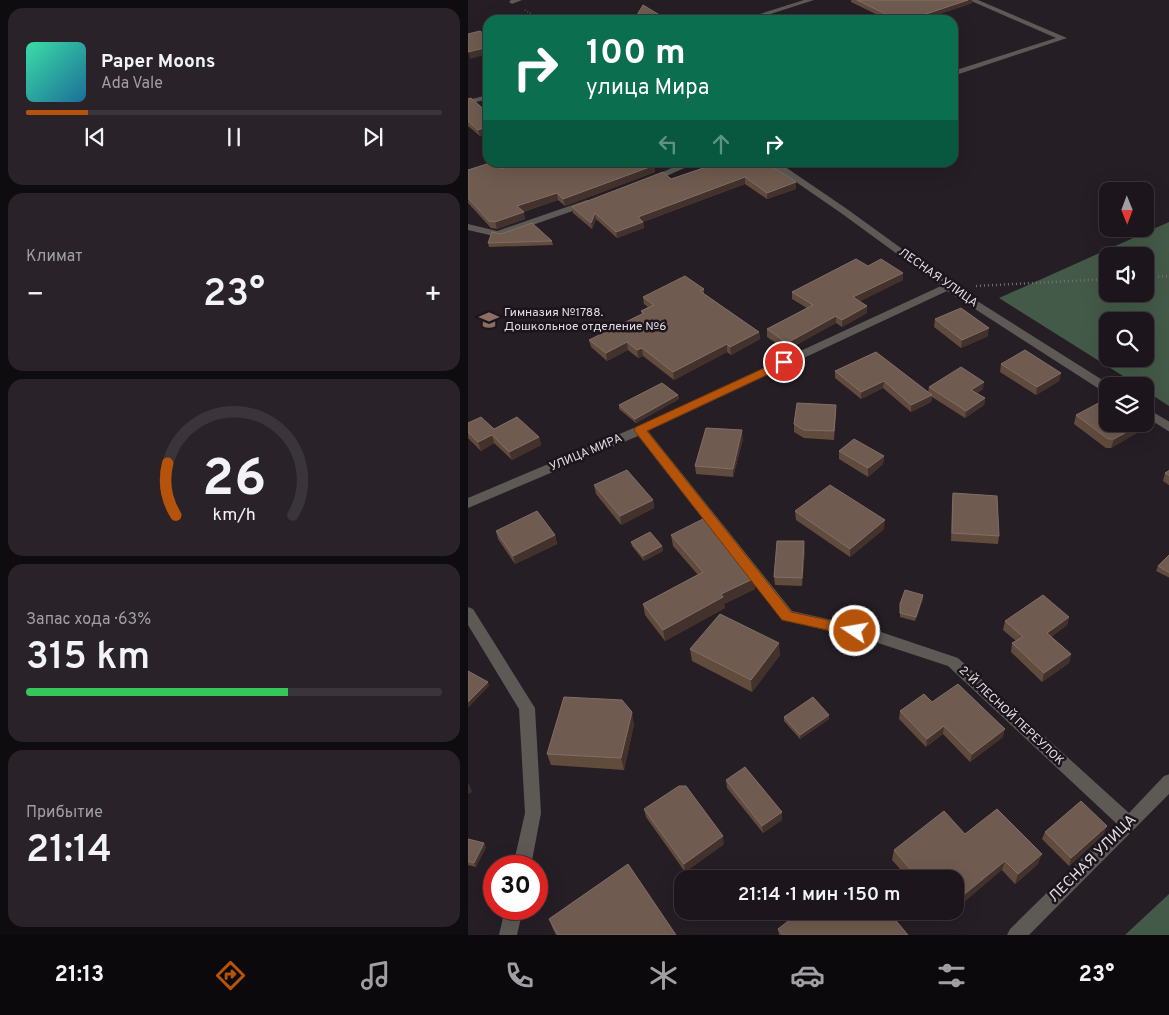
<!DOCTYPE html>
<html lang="ru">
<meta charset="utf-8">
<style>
:root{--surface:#1c161c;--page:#292329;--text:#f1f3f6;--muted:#a09fa3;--line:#3a353b;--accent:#b45309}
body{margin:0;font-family:Overpass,sans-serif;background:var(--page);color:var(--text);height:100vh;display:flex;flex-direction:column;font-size:19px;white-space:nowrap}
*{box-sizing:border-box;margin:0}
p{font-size:16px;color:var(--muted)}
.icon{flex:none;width:28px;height:28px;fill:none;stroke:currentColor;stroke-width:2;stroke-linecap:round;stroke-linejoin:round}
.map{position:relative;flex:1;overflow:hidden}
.sheet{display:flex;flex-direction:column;gap:8px;padding:8px;background:#0f0c0f;width:468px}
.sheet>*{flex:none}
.hud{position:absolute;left:15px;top:15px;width:475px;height:152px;border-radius:15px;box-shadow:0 5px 20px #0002,0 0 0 1px var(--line);background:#0b6e4f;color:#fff;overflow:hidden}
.needle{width:32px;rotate:179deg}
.tools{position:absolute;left:631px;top:182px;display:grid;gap:10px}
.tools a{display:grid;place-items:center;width:55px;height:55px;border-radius:10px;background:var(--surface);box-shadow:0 5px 20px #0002,0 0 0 1px var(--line);font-size:25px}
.speed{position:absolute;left:15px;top:855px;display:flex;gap:10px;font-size:25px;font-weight:700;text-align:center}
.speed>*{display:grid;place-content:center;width:65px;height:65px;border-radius:50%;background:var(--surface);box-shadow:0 5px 20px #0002,0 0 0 1px var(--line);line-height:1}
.speed .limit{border:8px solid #d22;background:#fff;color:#111}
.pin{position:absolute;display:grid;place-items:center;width:42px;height:42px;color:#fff;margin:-21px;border:2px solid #fff;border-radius:50%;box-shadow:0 1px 5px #0007}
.me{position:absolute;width:55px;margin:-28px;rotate:282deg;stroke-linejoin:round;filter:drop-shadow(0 0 4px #0008)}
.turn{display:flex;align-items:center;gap:18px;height:105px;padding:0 20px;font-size:22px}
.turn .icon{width:65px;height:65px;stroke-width:2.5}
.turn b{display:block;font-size:35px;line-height:42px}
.lanes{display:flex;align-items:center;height:48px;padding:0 20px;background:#0003;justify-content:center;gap:25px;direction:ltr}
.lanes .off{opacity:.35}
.big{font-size:38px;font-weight:600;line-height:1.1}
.sheet .widget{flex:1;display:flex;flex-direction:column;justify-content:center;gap:8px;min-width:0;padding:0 18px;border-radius:15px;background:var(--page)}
.sheet .dial{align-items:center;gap:0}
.dial svg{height:130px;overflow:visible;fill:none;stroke:var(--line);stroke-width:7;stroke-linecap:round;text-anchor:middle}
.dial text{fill:var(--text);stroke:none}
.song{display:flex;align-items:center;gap:15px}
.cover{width:60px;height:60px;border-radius:8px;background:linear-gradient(135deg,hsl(160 70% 55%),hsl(200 70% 35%))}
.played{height:5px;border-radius:2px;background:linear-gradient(90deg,var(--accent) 15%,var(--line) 15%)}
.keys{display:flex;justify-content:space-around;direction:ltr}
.heat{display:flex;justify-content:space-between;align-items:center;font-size:28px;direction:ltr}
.charge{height:8px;border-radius:4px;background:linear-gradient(90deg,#34c759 63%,var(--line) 0)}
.trip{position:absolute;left:206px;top:870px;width:290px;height:50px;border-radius:15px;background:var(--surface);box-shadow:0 5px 20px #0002,0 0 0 1px var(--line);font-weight:600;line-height:50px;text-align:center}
.tab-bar{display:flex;height:80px;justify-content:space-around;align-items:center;background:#0b090b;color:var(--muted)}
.tab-bar .icon{width:35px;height:35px}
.tab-bar .selected{color:var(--accent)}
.tab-bar b{font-size:22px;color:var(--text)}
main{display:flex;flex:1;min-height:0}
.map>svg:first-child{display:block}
</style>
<main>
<section class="sheet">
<div class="widget">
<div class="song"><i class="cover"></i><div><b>Paper Moons</b><p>Ada Vale</p></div></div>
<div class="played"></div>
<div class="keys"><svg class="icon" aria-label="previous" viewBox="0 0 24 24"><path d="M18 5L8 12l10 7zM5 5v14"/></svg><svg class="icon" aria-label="pause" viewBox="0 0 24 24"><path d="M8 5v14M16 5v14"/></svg><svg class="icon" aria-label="next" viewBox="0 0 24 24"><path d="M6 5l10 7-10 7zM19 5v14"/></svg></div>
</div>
<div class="widget"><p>Климат</p>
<div class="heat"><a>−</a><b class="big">23°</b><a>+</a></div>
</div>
<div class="widget dial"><svg viewBox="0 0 100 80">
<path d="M14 69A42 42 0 1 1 86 69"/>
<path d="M14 69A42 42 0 0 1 9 37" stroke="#b45309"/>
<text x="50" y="56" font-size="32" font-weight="700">26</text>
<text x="50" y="72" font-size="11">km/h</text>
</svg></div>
<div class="widget"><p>Запас хода · 63%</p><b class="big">315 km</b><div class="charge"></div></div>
<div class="widget"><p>Прибытие</p><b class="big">21:14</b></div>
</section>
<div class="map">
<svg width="702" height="935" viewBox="0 0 702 935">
<rect width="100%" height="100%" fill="#251e25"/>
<g fill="#445a48" fill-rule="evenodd">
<path d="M701,222V406L678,391V386H671L531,298ZM640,256H678V294H640ZM640,321H678V359H640Z"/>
<polygon points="701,894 701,935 657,935"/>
</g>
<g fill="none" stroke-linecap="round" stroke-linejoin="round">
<g stroke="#766f76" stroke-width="2" stroke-dasharray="0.5 2.5" stroke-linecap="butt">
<polyline points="57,10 73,20"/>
<polyline points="16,81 20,77"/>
</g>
<g stroke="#766f76" stroke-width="2.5" stroke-dasharray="1 3" stroke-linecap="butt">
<polyline points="678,277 702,276"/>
<polyline points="508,286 640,279"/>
</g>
<g fill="#5d5955" fill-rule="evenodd">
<polygon points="43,0 54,0 44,4 41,2"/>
<polygon points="336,0 346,0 284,20 273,20"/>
<polygon points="501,0 510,0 599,38 485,76 485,71 588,38"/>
<polygon points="20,95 20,99 0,104 0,100"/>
<polygon points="217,162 230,162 185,182 182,183 177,180"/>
<polygon points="299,162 310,162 379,209 484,285 644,386 640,386 640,393 636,392 479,291 180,431 324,611 404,629 490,658 661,813 696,776 702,774 702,793 561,935 539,935 542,929 649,824 480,666 404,641 314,620 170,436 0,508 0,498 168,427 473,286 373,213"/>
<polygon points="119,200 122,201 122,205 30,237 0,230 0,224 29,231"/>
<polygon points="678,408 702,422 702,432 678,417"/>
<polygon points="0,607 5,609 67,708 73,813 63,866 45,866 57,813 51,709 0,625"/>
<polygon points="37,909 55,909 49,935 31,935"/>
</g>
</g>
<g fill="#614b3d">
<polygon points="383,0 504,0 504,3 454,20 420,20 383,2"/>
<polygon points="0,99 20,113 20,134 12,136 0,126"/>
<polygon points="253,162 328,182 328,189 299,199 277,184 175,222 176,228 149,238 128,219 124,229 105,213 104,207 203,179"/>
<polygon points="90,164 187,165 187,172 97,206 90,200 55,212 57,219 29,229 23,228 0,203 0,170 33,169"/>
<polygon points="84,241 85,245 21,247 20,243"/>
<polygon points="400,266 435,280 391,301 399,306 399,313 374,327 368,323 319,350 299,337 299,329 339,308 324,299 324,292"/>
<polygon points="236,289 236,294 291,332 292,339 263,355 259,352 206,380 175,356 170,358 160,350 139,361 123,347 121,340 174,314 173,311 180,307 176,304 175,297"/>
<polygon points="467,319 520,336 493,348 466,327"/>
<polygon points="408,352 460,392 461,387 515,389 509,393 517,398 516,405 497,418 464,397 463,402 443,412 415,388 393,399 367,378 367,371"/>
<polygon points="533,364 593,373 591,381 568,395 532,372"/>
<polygon points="210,395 211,399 168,423 151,409 151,405"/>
<polygon points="368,413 366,440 336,438 326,432 326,424"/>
<polygon points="608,415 640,424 674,424 672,431 643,448 638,448 606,424"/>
<polygon points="0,423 26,429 71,437 73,445 44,460 26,443 13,451 0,438"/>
<polygon points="275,439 265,477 228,474 227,466"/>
<polygon points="371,451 416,456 415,464 400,477 371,459"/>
<polygon points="702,470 702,486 695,481 697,473"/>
<polygon points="126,485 185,500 186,508 153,525 128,494"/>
<polygon points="485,493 531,536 530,544 483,541 484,501"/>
<polygon points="327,511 416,529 382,557 328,520"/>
<polygon points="28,531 87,535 89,544 47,564 30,539"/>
<polygon points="203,535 287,589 256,604 257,608 197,641 177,615 175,604 230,575 205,546"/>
<polygon points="163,542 194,546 195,551 176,561 164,546"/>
<polygon points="337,550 334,586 307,585 306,577"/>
<polygon points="702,554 702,578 688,571 690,566"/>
<polygon points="455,599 447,621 432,617 432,604"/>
<polygon points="601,617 599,625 583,637 603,654 601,663 574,682 543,652 544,643 548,641 535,630 537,621"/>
<polygon points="222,649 312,655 284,692 224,661"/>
<polygon points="464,702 535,737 502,762 475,734 458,747 431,719 432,711"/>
<polygon points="361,715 361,719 332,739 316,721 316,717"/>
<polygon points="166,724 156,770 83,765 79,754"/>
<polygon points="258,780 314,812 314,820 295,833 259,788"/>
<polygon points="176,809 256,844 217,872 178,817"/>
<polygon points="577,832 636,834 601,866 574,839"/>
<polygon points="497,834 570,864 547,884 534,870 488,879 441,879 424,860 426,850"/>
<polygon points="0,839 18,847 8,867 0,865"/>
<polygon points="469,911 485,911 476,919"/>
<polygon points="81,919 208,935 88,935 85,929"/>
<polygon points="310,929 440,935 311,935"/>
</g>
<g fill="#43322c">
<polygon points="499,0 504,0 504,3 454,20 440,20"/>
<polygon points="20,47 20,54 2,59 0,52"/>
<polygon points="20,126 20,134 12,136 10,130"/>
<polygon points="187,165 187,172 97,206 95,199"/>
<polygon points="277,177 277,184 175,222 176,228 149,238 148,232 170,217"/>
<polygon points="328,182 328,189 299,199 299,193"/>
<polygon points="89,193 90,200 51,213 49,206"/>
<polygon points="56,212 57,219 29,229 27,222"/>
<polygon points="127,213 128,219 124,229 123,223"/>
<polygon points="435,273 435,280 385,305 385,297"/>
<polygon points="399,306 399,313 374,327 374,320"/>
<polygon points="368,316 368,323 319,350 319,343"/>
<polygon points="521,328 520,336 493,348 494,340"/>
<polygon points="291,332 292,339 263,355 262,347"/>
<polygon points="159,342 160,350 139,361 138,353"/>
<polygon points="259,344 259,352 206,380 205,372"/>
<polygon points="174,348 175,356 170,358 169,350"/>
<polygon points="593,373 591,381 568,395 569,387"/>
<polygon points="416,381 415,388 393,399 393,392"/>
<polygon points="516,382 515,389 502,397 503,390"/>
<polygon points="210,395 211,399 168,423 167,419"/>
<polygon points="464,395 463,402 443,412 443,405"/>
<polygon points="517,398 516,405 497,418 498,411"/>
<polygon points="673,424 674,424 672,431 643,448 646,439"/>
<polygon points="274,430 275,439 265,477 265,469"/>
<polygon points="24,435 26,443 13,451 10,442"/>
<polygon points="71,437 73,445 44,460 41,452"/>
<polygon points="416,456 415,464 400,477 400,468"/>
<polygon points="185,500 186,508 153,525 152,516"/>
<polygon points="417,520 416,529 382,557 382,549"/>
<polygon points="87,535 89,544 47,564 45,556"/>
<polygon points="336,541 337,550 334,586 334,578"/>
<polygon points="194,546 195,551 176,561 175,556"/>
<polygon points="287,578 287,589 256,604 257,608 197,641 195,630 253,594"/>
<polygon points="455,595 455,599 447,621 448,617"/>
<polygon points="601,617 599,625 577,641 579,633"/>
<polygon points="311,643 312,655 284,692 283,680"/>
<polygon points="603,654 601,663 574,682 576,673"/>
<polygon points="20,682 21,686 0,708 0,702"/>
<polygon points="164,712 166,724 156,770 153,758"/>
<polygon points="361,715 361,719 332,739 332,735"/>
<polygon points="476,726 475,734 458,747 459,739"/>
<polygon points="537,729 535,737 502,762 504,754"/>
<polygon points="0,784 1,784 4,792 0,794"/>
<polygon points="314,812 314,820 295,833 294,826"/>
<polygon points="639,826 636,834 601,866 603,858"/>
<polygon points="255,836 256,844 217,872 216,864"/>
<polygon points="16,843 18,847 8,867 6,863"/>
<polygon points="574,854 570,864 547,884 550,874"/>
<polygon points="537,861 534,870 488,909 488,901"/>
<polygon points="478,911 485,911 476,919"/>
</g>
<g fill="#6f5b4f" stroke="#816f66">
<polygon points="389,0 500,0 440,20 430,20"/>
<polygon points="175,5 195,17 194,20 166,20"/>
<polygon points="12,31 20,37 20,47 0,52 0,34"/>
<polygon points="3,98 20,113 20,126 10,130 0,121 0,99"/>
<polygon points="25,162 26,162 33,169 54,162 88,162 90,164 94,162 183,162 187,165 95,199 89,193 49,206 56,212 27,222 21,221 0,198 0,170"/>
<polygon points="253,162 298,162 328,182 299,193 277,177 170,217 175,222 148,232 127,213 123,223 104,207 195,172 203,179"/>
<polygon points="64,223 84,241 20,243 24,232 33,234"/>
<polygon points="388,259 400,266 413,259 435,273 385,297 399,306 374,320 368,316 319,343 299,329 345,305 324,292"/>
<polygon points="217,276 236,289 232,291 291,332 262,347 259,344 205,372 174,348 169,350 159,342 138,353 121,340 176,313 173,311 186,305 175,297"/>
<polygon points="493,308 521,328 494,340 467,319"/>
<polygon points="557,350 593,373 569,387 533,364"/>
<polygon points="408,352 464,395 443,405 416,381 393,392 367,371"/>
<polygon points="493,367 516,382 503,390 517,398 498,411 461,387"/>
<polygon points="194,383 210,395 167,419 151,405"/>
<polygon points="640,398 640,424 673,424 646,439 640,439 608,415"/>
<polygon points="329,403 368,405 366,431 336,430 326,424"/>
<polygon points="13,417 26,429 49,417 71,437 41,452 24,435 10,442 0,432 0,423"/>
<polygon points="238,428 274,430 265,469 227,466"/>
<polygon points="386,439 416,456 400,468 371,451"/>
<polygon points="159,470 185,500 152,516 126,485"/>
<polygon points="702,470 702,476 697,473"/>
<polygon points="362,485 417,520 382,549 327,511"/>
<polygon points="485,493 529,496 531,536 484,533"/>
<polygon points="69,511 87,535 45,556 28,531"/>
<polygon points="237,518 287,578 253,594 255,597 195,630 175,604 235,572 203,535"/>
<polygon points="182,532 194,546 175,556 163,542"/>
<polygon points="309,541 336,541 334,578 306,577"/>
<polygon points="702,554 702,573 690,566"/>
<polygon points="437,590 455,595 448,617 432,613 432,604"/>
<polygon points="575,595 601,617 579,633 603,654 576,673 544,643 555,637 537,621"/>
<polygon points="252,614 311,643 283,680 222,649"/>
<polygon points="0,671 20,682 0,702"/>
<polygon points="490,684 537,729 504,754 476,726 459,739 432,711 456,694 464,702"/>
<polygon points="96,697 154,700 164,712 153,758 79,754"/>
<polygon points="345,697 361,715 332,735 316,717"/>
<polygon points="277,767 314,812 294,826 258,780"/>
<polygon points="211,786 218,786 255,836 216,864 176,809"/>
<polygon points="613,801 639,826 603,858 577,832"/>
<polygon points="529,809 574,854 550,874 537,861 488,901 488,879 451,879 426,850 476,811 497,834"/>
<polygon points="0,839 16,843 6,863 0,861"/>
<polygon points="160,864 208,935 90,935 81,919"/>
<polygon points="386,870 393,879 375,879"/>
<polygon points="333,911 420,911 440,935 315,935 310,929"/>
</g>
<polygon fill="#b45309" stroke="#753606" points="316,359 322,362 320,365 179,431 323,612 392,627 394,631 392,635 387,636 314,620 166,430 168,427"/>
<defs>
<symbol id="school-bare" viewBox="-9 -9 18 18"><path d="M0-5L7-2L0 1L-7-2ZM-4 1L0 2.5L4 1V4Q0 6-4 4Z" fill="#8d6e63" stroke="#1c151c" stroke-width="2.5" paint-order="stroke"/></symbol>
</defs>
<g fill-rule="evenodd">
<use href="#school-bare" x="7" y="306" width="28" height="28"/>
</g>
<g text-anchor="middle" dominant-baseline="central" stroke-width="5" stroke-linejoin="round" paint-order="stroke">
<g font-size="12" fill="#e3dee3" stroke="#1c151c">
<text transform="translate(470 278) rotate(35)">ЛЕСНАЯ УЛИЦА</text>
<text transform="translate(118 453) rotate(-23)">УЛИЦА МИРА</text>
<text transform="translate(543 716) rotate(43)">2-Й ЛЕСНОЙ ПЕРЕУЛОК</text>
</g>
<g font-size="12" fill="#e3dee3" stroke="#1c151c" text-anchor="start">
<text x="36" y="313">Гимназия №1788.<tspan x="36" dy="14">Дошкольное отделение №6</tspan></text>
</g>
<g font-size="15" fill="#e3dee3" stroke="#1c151c">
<text transform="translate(625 859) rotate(-45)">ЛЕСНАЯ УЛИЦА</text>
</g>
</g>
</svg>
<div class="tools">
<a><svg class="needle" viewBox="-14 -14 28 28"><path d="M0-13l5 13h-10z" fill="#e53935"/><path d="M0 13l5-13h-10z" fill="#a09fa3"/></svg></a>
<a><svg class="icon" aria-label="sound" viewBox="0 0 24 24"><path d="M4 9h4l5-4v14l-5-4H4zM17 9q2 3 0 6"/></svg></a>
<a><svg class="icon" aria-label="search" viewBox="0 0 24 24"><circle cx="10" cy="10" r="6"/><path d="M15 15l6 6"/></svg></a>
<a><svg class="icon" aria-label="layers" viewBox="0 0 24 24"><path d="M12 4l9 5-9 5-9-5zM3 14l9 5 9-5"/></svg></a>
</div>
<div class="speed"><div class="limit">30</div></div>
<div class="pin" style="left:316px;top:362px;background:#d93025"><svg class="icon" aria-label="arrive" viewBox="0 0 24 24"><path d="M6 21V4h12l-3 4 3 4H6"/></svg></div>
<svg class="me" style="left:387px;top:631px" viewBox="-20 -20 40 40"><circle r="17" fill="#b45309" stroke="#fff" stroke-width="3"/><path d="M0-11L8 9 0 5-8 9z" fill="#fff"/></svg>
<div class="trip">21:14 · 1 мин · 150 m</div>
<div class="hud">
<div class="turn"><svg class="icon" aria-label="right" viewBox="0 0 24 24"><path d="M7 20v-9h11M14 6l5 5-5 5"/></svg><div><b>100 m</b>улица Мира</div></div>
<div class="lanes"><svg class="icon off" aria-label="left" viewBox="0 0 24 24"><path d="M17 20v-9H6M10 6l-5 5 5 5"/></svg><svg class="icon off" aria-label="ahead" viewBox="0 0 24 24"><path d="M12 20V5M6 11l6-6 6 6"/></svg><svg class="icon" aria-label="right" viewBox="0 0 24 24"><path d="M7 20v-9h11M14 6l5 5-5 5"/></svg></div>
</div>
</div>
</main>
<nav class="tab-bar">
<b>21:13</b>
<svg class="icon selected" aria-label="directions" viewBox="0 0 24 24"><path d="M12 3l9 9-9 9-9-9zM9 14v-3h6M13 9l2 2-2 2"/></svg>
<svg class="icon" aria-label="music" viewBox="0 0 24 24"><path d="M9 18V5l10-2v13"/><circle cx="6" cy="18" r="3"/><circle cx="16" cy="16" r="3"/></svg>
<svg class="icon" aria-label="phone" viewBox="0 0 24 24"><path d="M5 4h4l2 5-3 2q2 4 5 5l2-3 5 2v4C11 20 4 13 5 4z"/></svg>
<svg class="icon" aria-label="climate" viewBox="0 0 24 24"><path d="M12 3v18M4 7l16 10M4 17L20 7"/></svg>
<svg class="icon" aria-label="car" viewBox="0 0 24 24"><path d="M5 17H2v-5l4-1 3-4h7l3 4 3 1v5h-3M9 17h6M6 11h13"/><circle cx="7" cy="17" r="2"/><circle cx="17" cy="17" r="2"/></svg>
<svg class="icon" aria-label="filters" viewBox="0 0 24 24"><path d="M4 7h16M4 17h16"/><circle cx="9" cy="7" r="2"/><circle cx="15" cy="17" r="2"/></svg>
<b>23°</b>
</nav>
